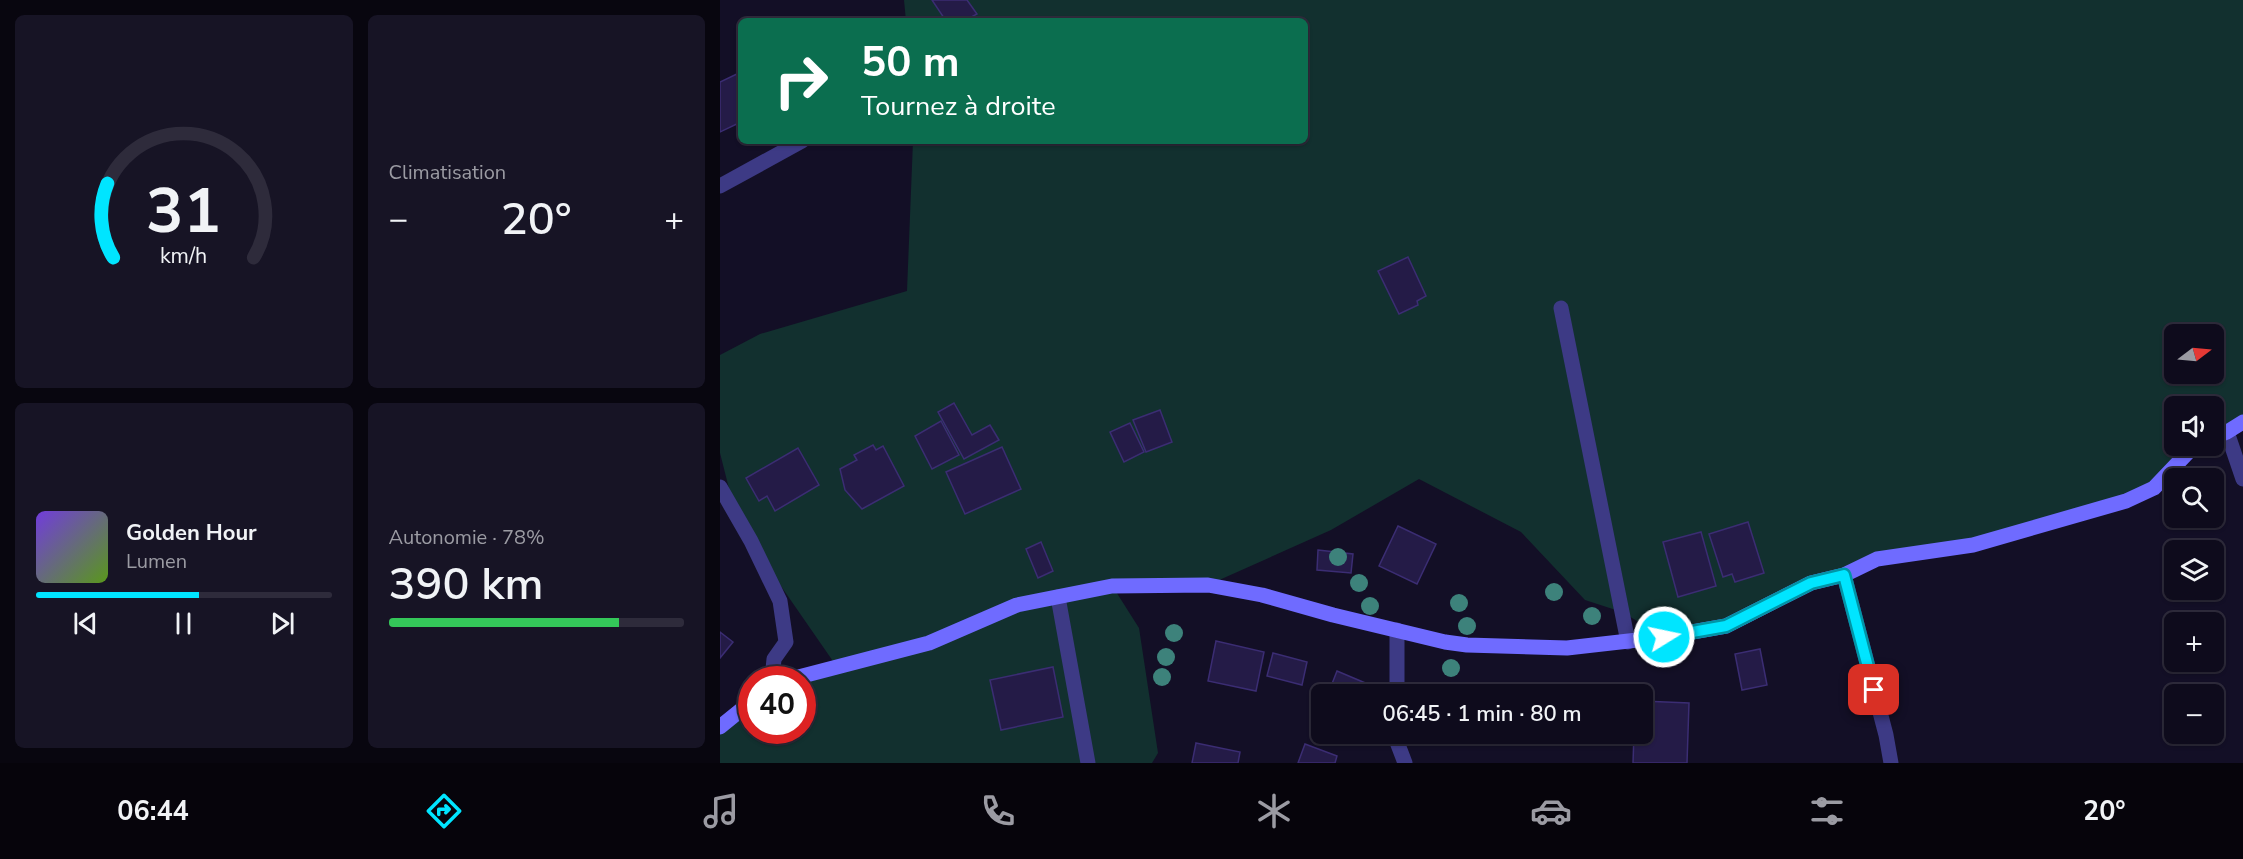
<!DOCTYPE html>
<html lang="fr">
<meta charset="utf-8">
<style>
:root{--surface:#0e0b1c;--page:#171425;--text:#f1f3f6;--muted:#9b9ba3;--line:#2e2b3b;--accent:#00e5ff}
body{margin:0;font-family:"Nunito Sans",sans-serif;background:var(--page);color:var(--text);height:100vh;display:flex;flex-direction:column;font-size:22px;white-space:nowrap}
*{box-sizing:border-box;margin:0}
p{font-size:20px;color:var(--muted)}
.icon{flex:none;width:33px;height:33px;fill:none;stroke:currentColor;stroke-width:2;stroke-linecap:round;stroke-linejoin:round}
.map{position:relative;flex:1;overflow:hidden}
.drawer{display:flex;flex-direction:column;gap:15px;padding:15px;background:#08060f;width:720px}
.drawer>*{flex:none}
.top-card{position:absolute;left:18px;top:18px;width:570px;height:126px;border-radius:9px;box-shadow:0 2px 4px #0004,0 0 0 2px var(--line);background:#0b6e4f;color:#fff;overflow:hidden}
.needle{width:39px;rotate:74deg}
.controls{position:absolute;left:1444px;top:324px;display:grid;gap:12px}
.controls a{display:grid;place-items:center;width:60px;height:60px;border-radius:9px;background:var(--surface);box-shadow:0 2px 4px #0004,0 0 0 2px var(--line);font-size:30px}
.speed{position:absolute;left:18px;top:666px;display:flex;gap:12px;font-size:30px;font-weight:700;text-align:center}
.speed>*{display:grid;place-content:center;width:78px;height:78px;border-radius:50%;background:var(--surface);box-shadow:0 2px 4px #0004,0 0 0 2px var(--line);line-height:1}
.speed .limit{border:9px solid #d22;background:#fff;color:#111}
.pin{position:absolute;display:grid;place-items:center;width:51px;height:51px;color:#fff;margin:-26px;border-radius:12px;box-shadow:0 3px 9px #0006}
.me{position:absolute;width:66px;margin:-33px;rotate:80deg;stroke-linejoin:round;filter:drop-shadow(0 0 4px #0008)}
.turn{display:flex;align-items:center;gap:21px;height:126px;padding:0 24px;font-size:27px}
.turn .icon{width:78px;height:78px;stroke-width:2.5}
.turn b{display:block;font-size:42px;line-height:51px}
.big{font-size:45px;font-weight:600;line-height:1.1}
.drawer .tile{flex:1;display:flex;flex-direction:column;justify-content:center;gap:9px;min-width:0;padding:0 21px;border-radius:9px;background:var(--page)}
.drawer .dial{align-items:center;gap:0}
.dial svg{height:156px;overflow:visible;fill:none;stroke:var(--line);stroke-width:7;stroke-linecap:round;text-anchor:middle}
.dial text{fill:var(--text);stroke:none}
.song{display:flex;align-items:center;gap:18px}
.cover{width:72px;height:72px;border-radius:9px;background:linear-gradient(135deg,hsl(260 70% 55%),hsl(90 70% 35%))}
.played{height:6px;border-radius:3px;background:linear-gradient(90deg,var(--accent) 55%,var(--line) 55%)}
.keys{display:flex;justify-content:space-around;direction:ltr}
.heat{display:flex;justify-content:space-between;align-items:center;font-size:33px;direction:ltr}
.charge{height:9px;border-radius:4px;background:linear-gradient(90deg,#34c759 78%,var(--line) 0)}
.drawer .tiles{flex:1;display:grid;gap:15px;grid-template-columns:repeat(2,1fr)}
.trip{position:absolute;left:591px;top:684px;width:342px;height:60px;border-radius:9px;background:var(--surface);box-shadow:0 2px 4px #0004,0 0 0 2px var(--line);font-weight:600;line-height:60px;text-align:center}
.dock{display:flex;height:96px;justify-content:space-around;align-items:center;background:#06040b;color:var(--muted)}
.dock .icon{width:42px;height:42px}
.dock .on{color:var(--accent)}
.dock b{font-size:27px;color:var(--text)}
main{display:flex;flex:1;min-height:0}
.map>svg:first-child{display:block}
</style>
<main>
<section class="drawer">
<div class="tiles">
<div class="tile dial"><svg viewBox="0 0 100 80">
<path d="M14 69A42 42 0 1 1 86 69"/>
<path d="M14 69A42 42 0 0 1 11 31" stroke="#00e5ff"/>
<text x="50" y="56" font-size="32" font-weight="700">31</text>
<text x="50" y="72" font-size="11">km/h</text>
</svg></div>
<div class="tile"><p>Climatisation</p>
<div class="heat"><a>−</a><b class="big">20°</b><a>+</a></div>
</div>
<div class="tile">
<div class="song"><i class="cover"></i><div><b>Golden Hour</b><p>Lumen</p></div></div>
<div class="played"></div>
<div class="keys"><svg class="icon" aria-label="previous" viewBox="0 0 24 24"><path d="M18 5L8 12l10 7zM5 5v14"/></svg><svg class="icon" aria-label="pause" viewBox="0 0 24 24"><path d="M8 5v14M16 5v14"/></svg><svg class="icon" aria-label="next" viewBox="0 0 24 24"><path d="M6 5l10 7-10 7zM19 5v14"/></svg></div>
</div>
<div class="tile"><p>Autonomie · 78%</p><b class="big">390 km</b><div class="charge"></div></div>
</div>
</section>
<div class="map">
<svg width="1523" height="763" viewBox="0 0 1523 763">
<rect width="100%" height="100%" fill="#130f26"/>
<path fill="#12302f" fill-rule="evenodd" d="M184,0H1523V422L1494,437V406H1455V446H1474L1434,488L1253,545L1157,559L1006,626L944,637L902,612L865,600L801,532L699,479L611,530L488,585L393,587L419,628L438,753L432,763H0V727L31,701L32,730H82V680L117,667L18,524L0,453V355L40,334L187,291L193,141H585V21H186ZM1455,334H1494V374H1455Z"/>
<g fill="#241b47" stroke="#3b2d73" stroke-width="1.5">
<polygon points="212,0 247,0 257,14 244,21 226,21"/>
<polygon points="21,72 21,122 0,132 0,82"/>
<polygon points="688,257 706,296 697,301 698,305 679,314 658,271"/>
<polygon points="234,403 252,435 270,425 279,440 244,459 218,412"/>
<polygon points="440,410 452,442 426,452 413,420"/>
<polygon points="221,421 239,455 212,469 195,436"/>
<polygon points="410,423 424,452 404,462 390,432"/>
<polygon points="153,445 156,450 163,446 184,486 142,509 125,490 120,469 137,460 134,455"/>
<polygon points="282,447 301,489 245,514 226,472"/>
<polygon points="78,448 99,485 55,511 47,496 39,501 26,478"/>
<polygon points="1028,522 1044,573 1015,582 1012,574 1003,577 989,534"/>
<polygon points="678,526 716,544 697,584 659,566"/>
<polygon points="981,532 996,586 958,597 943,542"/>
<polygon points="321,542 333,571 318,578 306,549"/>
<polygon points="598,550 633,554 631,573 597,570"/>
<polygon points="0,632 13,642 0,658"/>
<polygon points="496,641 544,652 536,691 488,681"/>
<polygon points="1040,649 1047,685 1022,690 1015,654"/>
<polygon points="553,653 587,662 582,685 547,676"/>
<polygon points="333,667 343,717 281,730 270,680"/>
<polygon points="617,671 650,685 646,694 608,694"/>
<polygon points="764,685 779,694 758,694"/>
<polygon points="922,701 969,703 967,763 913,763 914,734 922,734"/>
<polygon points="772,734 785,734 781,740"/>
<polygon points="789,734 808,734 800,745 787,736"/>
<polygon points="476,743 520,752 518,763 472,763"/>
<polygon points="585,744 617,756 615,763 578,763"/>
</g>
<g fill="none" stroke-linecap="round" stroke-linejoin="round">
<g stroke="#3d3a85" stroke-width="15">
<polyline points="0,186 82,141"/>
<polyline points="841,308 908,642"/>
<polyline points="1507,432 1523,479"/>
<polyline points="0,487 31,541 60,601 66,642 54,659 52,680"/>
<polyline points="1124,575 1166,735 1171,763"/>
<polyline points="338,597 368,763"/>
<polyline points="677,630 677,694"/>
<polyline points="677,734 677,742 685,763"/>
</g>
<g stroke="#6f6bff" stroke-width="15">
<polyline points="1494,437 1507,432 1523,422"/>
<polyline points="67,680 209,643 297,605 392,586 488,585 542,595 613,615 725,642 747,645 847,648 944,637 1006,626 1091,583 1124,575 1157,559 1253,545 1406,501 1434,488 1474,446"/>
<polyline points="0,727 32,701"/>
</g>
</g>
<g fill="#3d827b">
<circle cx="618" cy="557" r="9"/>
<circle cx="639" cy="583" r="9"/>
<circle cx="834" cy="592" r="9"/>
<circle cx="739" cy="603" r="9"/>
<circle cx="650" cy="606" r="9"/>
<circle cx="872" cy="616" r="9"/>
<circle cx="747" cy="626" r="9"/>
<circle cx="454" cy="633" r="9"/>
<circle cx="446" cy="657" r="9"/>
<circle cx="731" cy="668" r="9"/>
<circle cx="442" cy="677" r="9"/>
</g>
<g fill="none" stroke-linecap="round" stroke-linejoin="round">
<defs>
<polyline id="route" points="944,637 1006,626 1091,583 1124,575 1154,690"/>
</defs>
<use href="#route" stroke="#0095a6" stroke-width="15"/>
<use href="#route" stroke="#00e5ff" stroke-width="10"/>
</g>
</svg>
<div class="controls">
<a><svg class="needle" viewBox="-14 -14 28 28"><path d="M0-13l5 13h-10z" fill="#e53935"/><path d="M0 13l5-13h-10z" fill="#9b9ba3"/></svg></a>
<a><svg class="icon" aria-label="sound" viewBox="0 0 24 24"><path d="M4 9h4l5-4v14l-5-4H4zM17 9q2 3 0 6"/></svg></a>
<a><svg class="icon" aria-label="search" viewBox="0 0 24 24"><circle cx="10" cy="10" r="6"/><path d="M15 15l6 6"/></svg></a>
<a><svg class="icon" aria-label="layers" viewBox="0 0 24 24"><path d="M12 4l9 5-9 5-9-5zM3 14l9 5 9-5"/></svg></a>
<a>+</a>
<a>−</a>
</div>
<div class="speed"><div class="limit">40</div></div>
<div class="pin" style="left:1154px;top:690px;background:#d93025"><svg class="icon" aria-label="arrive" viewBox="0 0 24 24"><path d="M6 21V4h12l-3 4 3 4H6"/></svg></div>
<svg class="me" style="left:944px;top:637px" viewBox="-20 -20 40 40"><circle r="17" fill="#00e5ff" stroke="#fff" stroke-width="3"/><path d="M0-11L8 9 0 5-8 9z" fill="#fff"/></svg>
<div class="trip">06:45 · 1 min · 80 m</div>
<div class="top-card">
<div class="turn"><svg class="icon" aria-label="right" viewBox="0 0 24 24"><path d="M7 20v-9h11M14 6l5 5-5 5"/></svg><div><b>50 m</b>Tournez à droite</div></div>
</div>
</div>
</main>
<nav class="dock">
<b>06:44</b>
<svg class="icon on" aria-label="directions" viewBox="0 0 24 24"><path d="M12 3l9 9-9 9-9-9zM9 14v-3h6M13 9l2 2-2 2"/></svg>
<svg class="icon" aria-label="music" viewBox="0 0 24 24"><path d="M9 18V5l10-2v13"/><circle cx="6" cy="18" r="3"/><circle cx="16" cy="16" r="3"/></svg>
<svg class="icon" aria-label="phone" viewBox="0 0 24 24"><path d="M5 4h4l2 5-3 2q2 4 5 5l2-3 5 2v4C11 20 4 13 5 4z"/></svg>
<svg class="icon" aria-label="climate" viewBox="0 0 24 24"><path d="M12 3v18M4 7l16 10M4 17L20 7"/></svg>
<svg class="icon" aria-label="car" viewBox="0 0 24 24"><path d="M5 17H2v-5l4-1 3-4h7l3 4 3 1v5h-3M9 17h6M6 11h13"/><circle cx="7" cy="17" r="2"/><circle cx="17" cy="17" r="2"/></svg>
<svg class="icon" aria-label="filters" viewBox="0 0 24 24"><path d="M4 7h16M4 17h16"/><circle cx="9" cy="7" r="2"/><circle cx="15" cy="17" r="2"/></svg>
<b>20°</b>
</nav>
